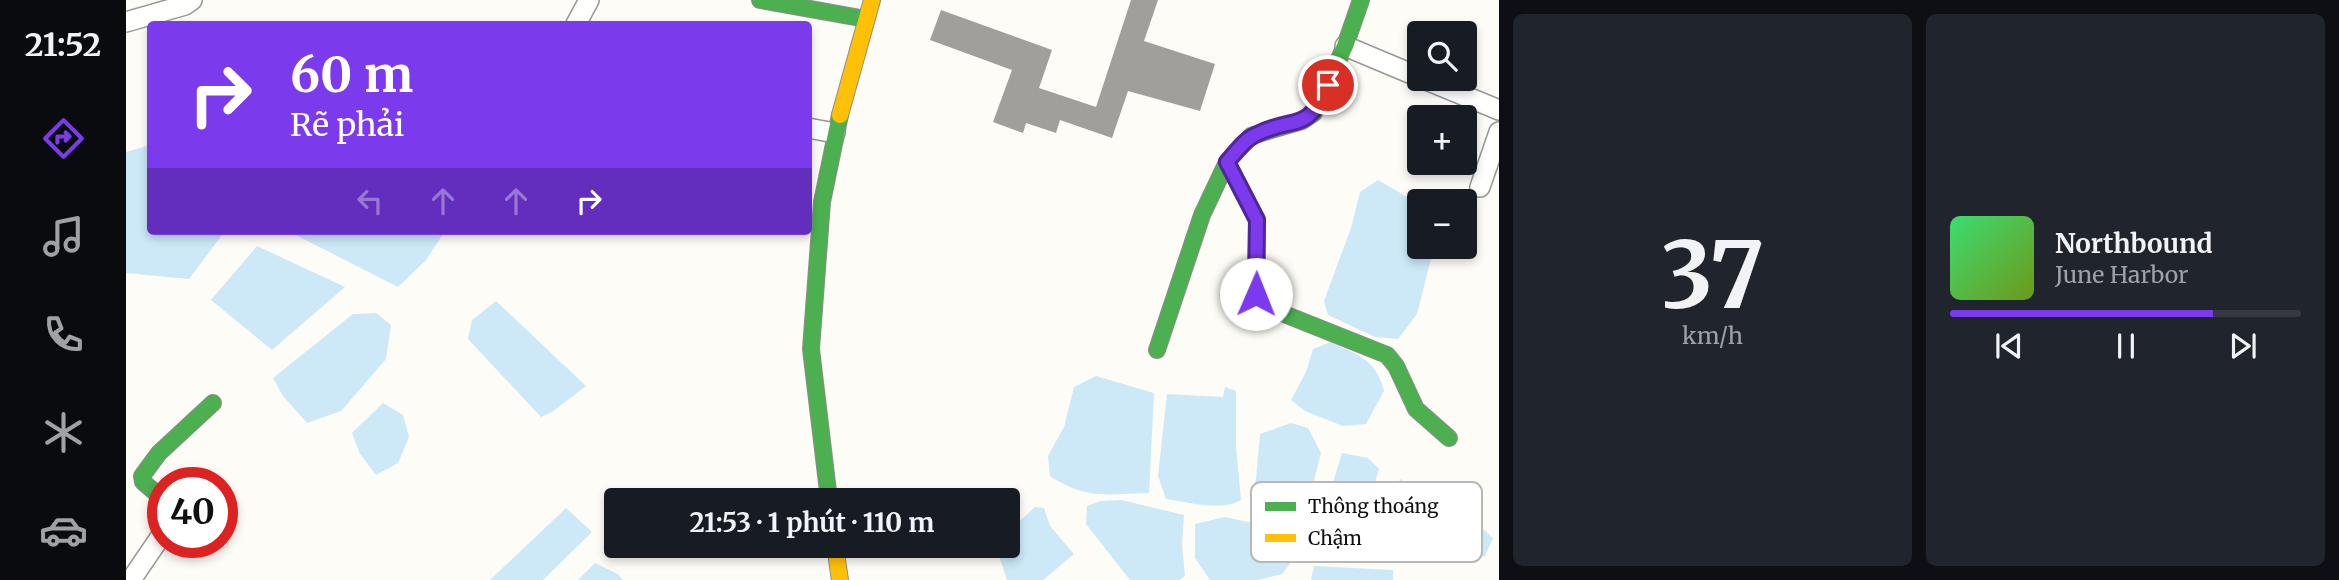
<!DOCTYPE html>
<html lang="vi">
<meta charset="utf-8">
<style>
:root{--surface:#171b24;--page:#20242c;--text:#f1f3f6;--muted:#9ea1a6;--line:#363941;--accent:#7c3aed}
body{margin:0;font-family:Merriweather,serif;background:var(--page);color:var(--text);height:100vh;display:flex;flex-direction:column;font-size:26px;white-space:nowrap}
*{box-sizing:border-box;margin:0}
p{font-size:23px;color:var(--muted)}
.icon{flex:none;width:38px;height:38px;fill:none;stroke:currentColor;stroke-width:2;stroke-linecap:round;stroke-linejoin:round}
.map{position:relative;flex:1;overflow:hidden}
.panel{display:flex;flex-direction:column;gap:14px;padding:14px;background:#0d0f14;width:840px}
.panel>*{flex:none}
.top-card{position:absolute;left:21px;top:21px;width:665px;height:214px;border-radius:7px;box-shadow:0 4px 10px #0003;background:#7c3aed;color:#fff;overflow:hidden}
.tools{position:absolute;left:1281px;top:21px;display:grid;gap:14px}
.tools a{display:grid;place-items:center;width:70px;height:70px;border-radius:7px;background:var(--surface);box-shadow:0 4px 10px #0003;font-size:35px}
.speed{position:absolute;left:21px;top:467px;display:flex;gap:14px;font-size:35px;font-weight:700;text-align:center}
.speed>*{display:grid;place-content:center;width:91px;height:91px;border-radius:50%;background:var(--surface);box-shadow:0 4px 10px #0003;line-height:1}
.speed .limit{border:10px solid #d22;background:#fff;color:#111}
.pin{position:absolute;display:grid;place-items:center;width:60px;height:60px;color:#fff;margin:-30px;border:4px solid #fff;border-radius:50%;box-shadow:0 2px 7px #0007}
.me{position:absolute;width:77px;margin:-38px;rotate:1deg;stroke-linejoin:round;filter:drop-shadow(0 0 5px #0008)}
.turn{display:flex;align-items:center;gap:24px;height:147px;padding:0 28px;font-size:32px}
.turn .icon{width:91px;height:91px;stroke-width:2.5}
.turn b{display:block;font-size:49px;line-height:60px}
.lanes{display:flex;align-items:center;height:66px;padding:0 28px;background:#0003;justify-content:center;gap:35px;direction:ltr}
.lanes .off{opacity:.35}
.panel .card{flex:1;display:flex;flex-direction:column;justify-content:center;gap:10px;min-width:0;padding:0 24px;border-radius:10px;background:var(--page)}
.panel .dial{align-items:center;gap:0}
.dial b{font-size:91px;line-height:1}
.song{display:flex;align-items:center;gap:21px}
.cover{width:84px;height:84px;border-radius:10px;background:linear-gradient(135deg,hsl(140 70% 55%),hsl(80 70% 35%))}
.played{height:7px;border-radius:4px;background:linear-gradient(90deg,var(--accent) 75%,var(--line) 75%)}
.keys{display:flex;justify-content:space-around;direction:ltr}
.panel .tiles{flex:1;display:grid;gap:14px;grid-template-columns:repeat(2,1fr)}
.trip{position:absolute;left:478px;top:488px;width:416px;height:70px;border-radius:7px;background:var(--surface);box-shadow:0 4px 10px #0003;font-weight:700;line-height:70px;text-align:center}
main{display:flex;flex:1;min-height:0}
.menu{display:flex;flex-direction:column;width:126px;justify-content:space-around;align-items:center;background:#090b0e;color:var(--muted)}
.menu .icon{width:49px;height:49px}
.menu .selected{color:var(--accent)}
.menu b{font-size:32px;color:var(--text)}
.map>svg:first-child{display:block}
</style>
<main>
<nav class="menu">
<b>21:52</b>
<svg class="icon selected" aria-label="directions" viewBox="0 0 24 24"><path d="M12 3l9 9-9 9-9-9zM9 14v-3h6M13 9l2 2-2 2"/></svg>
<svg class="icon" aria-label="music" viewBox="0 0 24 24"><path d="M9 18V5l10-2v13"/><circle cx="6" cy="18" r="3"/><circle cx="16" cy="16" r="3"/></svg>
<svg class="icon" aria-label="phone" viewBox="0 0 24 24"><path d="M5 4h4l2 5-3 2q2 4 5 5l2-3 5 2v4C11 20 4 13 5 4z"/></svg>
<svg class="icon" aria-label="climate" viewBox="0 0 24 24"><path d="M12 3v18M4 7l16 10M4 17L20 7"/></svg>
<svg class="icon" aria-label="car" viewBox="0 0 24 24"><path d="M5 17H2v-5l4-1 3-4h7l3 4 3 1v5h-3M9 17h6M6 11h13"/><circle cx="7" cy="17" r="2"/><circle cx="17" cy="17" r="2"/></svg>
</nav>
<div class="map">
<svg width="1373" height="580" viewBox="0 0 1373 580">
<rect width="100%" height="100%" fill="#fdfcf7"/>
<g fill="#cde8f7">
<polygon points="24,145 24,231 99,231 63,279 0,273 0,152"/>
<polygon points="1252,180 1293,204 1293,247 1308,247 1291,314 1272,339 1249,337 1202,315 1198,301 1225,228 1234,192"/>
<polygon points="162,231 319,231 300,260 272,287"/>
<polygon points="131,246 219,287 146,350 85,300"/>
<polygon points="370,301 460,386 426,412 415,417 342,339 346,320"/>
<polygon points="250,313 265,325 260,359 215,411 181,423 157,396 147,378 227,314"/>
<path d="M1205,342C1233,356 1250,359 1258,391L1240,424L1217,426L1179,411L1165,400L1180,372L1187,349Z"/>
<path d="M970,376L1028,393L1023,493C981,494 960,500 924,476L922,456L938,427L948,387Z"/>
<path d="M1099,387L1110,391V447L1115,500C1096,512 1062,502 1040,499L1032,476L1041,394L1097,397Z"/>
<polygon points="257,403 277,415 283,437 272,463 250,475 234,454 226,433"/>
<polygon points="1165,423 1182,428 1195,453 1180,512 1169,517 1127,512 1134,434"/>
<path d="M1216,453L1242,458L1253,469C1247,489 1238,514 1246,535L1230,549L1197,554L1184,545L1199,508Z"/>
<polygon points="1274,479 1336,510 1367,538 1359,556 1335,559 1260,550 1257,529"/>
<polygon points="995,500 1058,515 1056,544 1059,576 1053,580 1004,580 960,524 961,506 975,501"/>
<polygon points="909,507 918,508 924,526 948,554 917,580 881,580 870,546 882,546 882,528 896,519"/>
<polygon points="440,508 466,532 417,580 364,580"/>
<polygon points="1099,517 1163,531 1171,555 1156,574 1132,580 1084,580 1069,558 1069,524"/>
<polygon points="469,563 492,574 497,580 452,580"/>
<polygon points="1188,566 1267,570 1267,580 1185,580"/>
</g>
<polygon fill="#a19f9c" points="1005,0 1032,0 1018,41 1089,64 1074,111 1002,91 986,138 934,120 930,133 900,123 897,133 867,122 886,70 804,40 815,10 926,50 913,88 970,107"/>
<g fill="none" stroke-linecap="round" stroke-linejoin="round">
<defs>
<g id="street">
<polyline points="0,22 59,5 66,0"/>
<polyline points="450,24 463,0"/>
<polyline points="1219,46 1293,77"/>
<polyline points="1298,79 1373,110"/>
<polyline points="682,128 709,133"/>
<polyline points="1354,187 1373,132"/>
<polyline points="5,580 37,533"/>
</g>
<g id="fast">
<polyline points="634,0 740,19"/>
<polyline points="1101,162 1131,220 1130,294 1138,306 1261,355 1270,366 1290,409 1323,438"/>
<polyline points="1031,350 1076,215 1101,162 1125,136 1176,121 1188,113 1219,46 1235,0"/>
<polyline points="37,499 17,482 16,476 33,453 87,403"/>
<polyline points="703,500 685,349 696,202 714,115"/>
</g>
<g id="slow">
<polyline points="714,115 746,0"/>
<polyline points="709,546 714,580"/>
</g>
</defs>
<use href="#street" stroke="#979795" stroke-width="22"/>
<use href="#fast" stroke="#8e8d8b" stroke-width="18"/>
<use href="#slow" stroke="#8e8d8b" stroke-width="18"/>
<use href="#street" stroke="#fffffe" stroke-width="19"/>
<use href="#fast" stroke="#4caf50" stroke-width="16"/>
<use href="#slow" stroke="#ffc107" stroke-width="16"/>
</g>
<g fill="none" stroke-linecap="round" stroke-linejoin="round">
<defs>
<path id="route" d="M1130,294L1131,220L1101,162C1109,153 1118,140 1129,135C1169,114 1180,136 1202,85"/>
</defs>
<use href="#route" stroke="#51269a" stroke-width="18"/>
<use href="#route" stroke="#7c3aed" stroke-width="12"/>
</g>
<rect x="1125" y="482" width="231" height="80" rx="10" fill="#fff" stroke="#b8b8b8" stroke-width="2"/>
<rect x="1139" y="502" width="31" height="9" fill="#4caf50"/>
<rect x="1139" y="534" width="31" height="8" fill="#ffc107"/>
<g font-size="19" fill="#111">
<text x="1182" y="513">Thông thoáng</text>
<text x="1182" y="545">Chậm</text>
</g>
</svg>
<div class="tools">
<a><svg class="icon" aria-label="search" viewBox="0 0 24 24"><circle cx="10" cy="10" r="6"/><path d="M15 15l6 6"/></svg></a>
<a>+</a>
<a>−</a>
</div>
<div class="speed"><div class="limit">40</div></div>
<div class="pin" style="left:1202px;top:85px;background:#d93025"><svg class="icon" aria-label="arrive" viewBox="0 0 24 24"><path d="M6 21V4h12l-3 4 3 4H6"/></svg></div>
<svg class="me" style="left:1130px;top:294px" viewBox="-20 -20 40 40"><circle r="19" fill="#fff"/><path d="M0-13L10 11 0 6-10 11z" fill="#7c3aed"/></svg>
<div class="trip">21:53 · 1 phút · 110 m</div>
<div class="top-card">
<div class="turn"><svg class="icon" aria-label="right" viewBox="0 0 24 24"><path d="M7 20v-9h11M14 6l5 5-5 5"/></svg><div><b>60 m</b>Rẽ phải</div></div>
<div class="lanes"><svg class="icon off" aria-label="left" viewBox="0 0 24 24"><path d="M17 20v-9H6M10 6l-5 5 5 5"/></svg><svg class="icon off" aria-label="ahead" viewBox="0 0 24 24"><path d="M12 20V5M6 11l6-6 6 6"/></svg><svg class="icon off" aria-label="ahead" viewBox="0 0 24 24"><path d="M12 20V5M6 11l6-6 6 6"/></svg><svg class="icon" aria-label="right" viewBox="0 0 24 24"><path d="M7 20v-9h11M14 6l5 5-5 5"/></svg></div>
</div>
</div>
<section class="panel">
<div class="tiles">
<div class="card dial"><b>37</b><p>km/h</p></div>
<div class="card">
<div class="song"><i class="cover"></i><div><b>Northbound</b><p>June Harbor</p></div></div>
<div class="played"></div>
<div class="keys"><svg class="icon" aria-label="previous" viewBox="0 0 24 24"><path d="M18 5L8 12l10 7zM5 5v14"/></svg><svg class="icon" aria-label="pause" viewBox="0 0 24 24"><path d="M8 5v14M16 5v14"/></svg><svg class="icon" aria-label="next" viewBox="0 0 24 24"><path d="M6 5l10 7-10 7zM19 5v14"/></svg></div>
</div>
</div>
</section>
</main>
